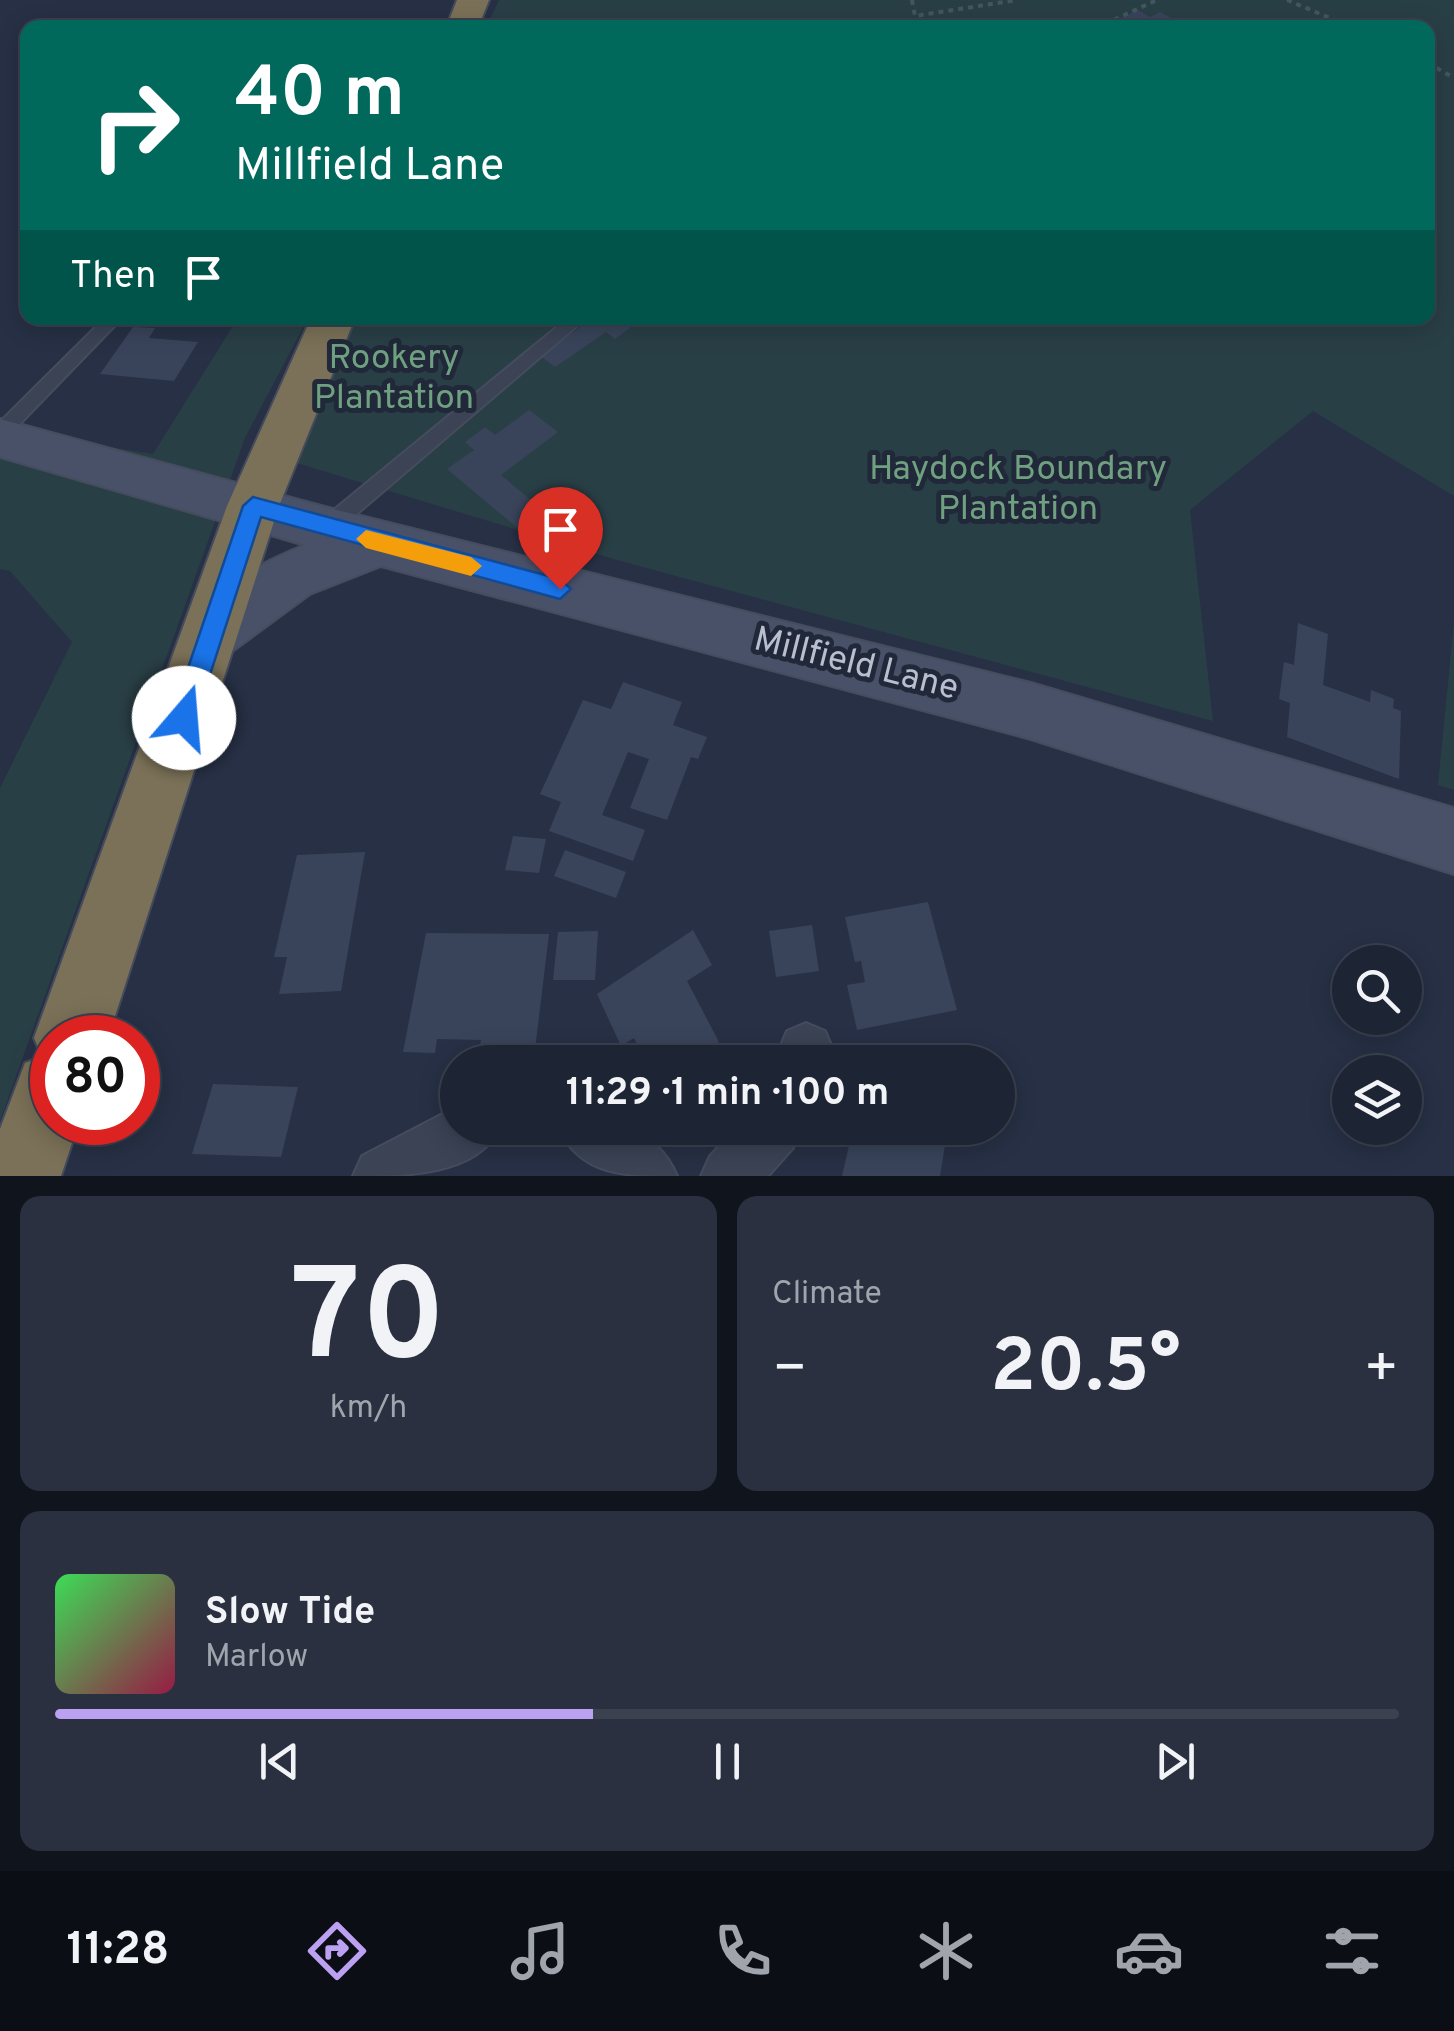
<!DOCTYPE html>
<meta charset="utf-8">
<style>
:root{--surface:#1d2434;--page:#2a3040;--text:#f1f3f6;--muted:#a0a4ac;--line:#3b414f;--accent:#bca0f2}
body{margin:0;font-family:Overpass,sans-serif;background:var(--page);color:var(--text);height:100vh;display:flex;flex-direction:column;font-size:38px;white-space:nowrap}
*{box-sizing:border-box;margin:0}
p{font-size:32px;color:var(--muted)}
.icon{flex:none;width:55px;height:55px;fill:none;stroke:currentColor;stroke-width:2;stroke-linecap:round;stroke-linejoin:round}
.map{position:relative;height:1176px;overflow:hidden}
.panel{display:flex;flex-direction:column;gap:20px;padding:20px;background:#10141d;flex:1}
.panel>*{flex:none}
.hud{position:absolute;left:20px;top:20px;width:1415px;height:305px;border-radius:20px;box-shadow:0 5px 25px #0003,0 0 0 2px var(--line);background:#00695c;color:#fff;overflow:hidden}
.controls{position:absolute;left:1332px;top:945px;display:grid;gap:20px}
.controls a{display:grid;place-items:center;width:90px;height:90px;border-radius:50%;background:var(--surface);box-shadow:0 5px 25px #0003,0 0 0 2px var(--line);font-size:50px}
.speed{position:absolute;left:30px;top:1015px;display:flex;gap:20px;font-size:50px;font-weight:700;text-align:center}
.speed>*{display:grid;place-content:center;width:130px;height:130px;border-radius:50%;background:var(--surface);box-shadow:0 5px 25px #0003,0 0 0 2px var(--line);line-height:1}
.speed .limit{border:15px solid #d22;background:#fff;color:#111}
.pin{position:absolute;display:grid;place-items:center;width:85px;height:85px;color:#fff;margin:-102px -42px;border-radius:50% 50% 50% 0;rotate:-45deg;box-shadow:0 0 10px #0007}
.pin .icon{rotate:45deg}
.me{position:absolute;width:110px;margin:-55px;rotate:18deg;stroke-linejoin:round;filter:drop-shadow(0 0 8px #0008)}
.turn{display:flex;align-items:center;gap:35px;height:210px;padding:0 50px;font-size:45px}
.turn .icon{width:130px;height:130px;stroke-width:2.5}
.turn b{display:block;font-size:70px;line-height:85px}
.then{display:flex;align-items:center;height:95px;padding:0 50px;background:#0003;gap:20px;font-size:38px}
.big{font-size:75px;font-weight:700;line-height:1.1}
.panel .card{flex:1;display:flex;flex-direction:column;justify-content:center;gap:15px;min-width:0;padding:0 35px;border-radius:20px;background:var(--page)}
.panel .dial{align-items:center;gap:0}
.dial b{font-size:130px;line-height:1}
.song{display:flex;align-items:center;gap:30px}
.cover{width:120px;height:120px;border-radius:15px;background:linear-gradient(135deg,hsl(130 70% 55%),hsl(340 70% 35%))}
.played{height:10px;border-radius:5px;background:linear-gradient(90deg,var(--accent) 40%,var(--line) 40%)}
.keys{display:flex;justify-content:space-around;direction:ltr}
.heat{display:flex;justify-content:space-between;align-items:center;font-size:55px;direction:ltr}
.panel .tiles{flex:1;display:grid;gap:20px;grid-template-columns:1fr 1fr}
.card:last-child{grid-column:span 2}
.trip{position:absolute;left:440px;top:1045px;width:575px;height:100px;border-radius:50px;background:var(--surface);box-shadow:0 5px 25px #0003,0 0 0 2px var(--line);font-weight:700;line-height:100px;text-align:center}
.tab-bar{display:flex;height:160px;justify-content:space-around;align-items:center;background:#0c0e15;color:var(--muted)}
.tab-bar .icon{width:70px;height:70px}
.tab-bar .selected{color:var(--accent)}
.tab-bar b{font-size:45px;color:var(--text)}
.map>svg:first-child{display:block}
</style>
<div class="map">
<svg width="1454" height="1176" viewBox="0 0 1454 1176">
<rect width="100%" height="100%" fill="#273045"/>
<g fill="#293f46">
<polygon points="499,0 1454,0 1454,496 1313,411 1190,510 1213,721 617,560 290,461 355,318 1428,318 1428,28 486,27"/>
<polygon points="238,318 308,318 245,438 0,1121 0,788 72,642 10,571 0,569 0,430 153,454"/>
<polygon points="1454,622 1454,790 1438,785"/>
</g>
<g fill="#39445b">
<polygon points="1138,10 1150,17 1160,12 1190,28 1101,28"/>
<polygon points="594,318 626,318 635,324 615,339 606,332 555,367 539,355"/>
<polygon points="133,327 155,328 149,338 198,342 174,381 100,374"/>
<polygon points="529,410 558,432 501,475 545,512 521,531 447,469 474,450 465,442 485,427 495,435"/>
<polygon points="1298,623 1328,634 1323,685 1370,702 1371,690 1394,699 1393,708 1401,711 1399,779 1287,737 1290,703 1279,699 1284,662 1294,665"/>
<polygon points="623,682 682,702 673,725 707,737 698,759 691,757 667,820 630,808 649,759 628,752 602,815 645,830 633,861 549,831 561,802 540,794 583,700 611,709"/>
<polygon points="513,836 546,839 539,873 505,870"/>
<polygon points="565,850 626,872 616,898 554,876"/>
<polygon points="365,852 341,991 279,994 287,957 274,957 297,855"/>
<polygon points="928,902 957,1010 857,1030 847,985 865,982 861,961 855,962 845,917"/>
<polygon points="812,925 819,971 776,977 769,931"/>
<polygon points="693,930 712,965 687,981 719,1042 690,1062 646,1062 634,1038 621,1046 597,994"/>
<polygon points="598,931 595,980 553,980 558,932"/>
<polygon points="426,933 549,934 534,1058 478,1058 481,1040 437,1039 435,1053 403,1052"/>
<polygon points="213,1084 298,1087 281,1157 192,1154"/>
<polygon points="853,1128 921,1128 920,1134 945,1145 940,1176 842,1176"/>
</g>
<g fill="none" stroke-linecap="round" stroke-linejoin="round">
<defs>
<g id="lane">
<polygon points="105,318 122,318 6,438 0,440 0,422"/>
<polygon points="568,318 586,318 332,535 318,535 315,529 318,523"/>
</g>
<g id="street">
<polygon points="806,1023 825,1031 833,1050 828,1062 774,1062 787,1031"/>
<path d="M458,1106V1128H499C478,1176 403,1176 353,1176L362,1156Z"/>
<path d="M558,1128C609,1125 654,1122 677,1176C624,1176 582,1176 558,1128Z"/>
<polygon points="736,1128 801,1128 793,1148 768,1176 701,1176 710,1156"/>
</g>
<path id="secondary" d="M0,419L325,507L1031,683L1454,808V874L1031,739L381,566L310,594L231,652L211,659L191,652L183,634C202,592 263,562 305,545L0,457Z"/>
<g id="highway">
<polygon points="457,0 489,0 478,28 446,28"/>
<polygon points="311,318 355,318 279,506 108,1038 52,1038 52,1122 79,1122 61,1176 0,1176 0,1129 25,1063 42,1057 34,1038 227,506"/>
</g>
</defs>
<use href="#lane" stroke="#454c5e" stroke-width="4"/>
<use href="#street" stroke="#454c5e" stroke-width="4"/>
<use href="#secondary" stroke="#454c5e" stroke-width="4"/>
<use href="#highway" stroke="#434b5c" stroke-width="4"/>
<g stroke="#42585e" stroke-width="4" stroke-dasharray="5 5" stroke-linecap="butt">
<polyline points="912,0 915,16 1017,0"/>
<polyline points="1287,0 1354,28"/>
<polyline points="1096,28 1157,0"/>
<polyline points="1428,63 1454,78"/>
</g>
<use href="#lane" fill="#3b4355" fill-rule="evenodd"/>
<use href="#street" fill="#3b4355" fill-rule="evenodd"/>
<use href="#secondary" fill="#495168" fill-rule="evenodd"/>
<use href="#highway" fill="#7b7158" fill-rule="evenodd"/>
</g>
<polygon fill="#1a73e8" stroke="#114b97" stroke-width="2.5" points="253,497 560,579 571,589 560,599 261,517 196,718 193,726 184,730 175,726 171,718 243,506"/>
<polygon fill="#f59e0b" points="366,530 471,557 482,566 471,576 366,548 356,539"/>
<g text-anchor="middle" dominant-baseline="central" stroke-width="10" stroke-linejoin="round" paint-order="stroke">
<g font-size="35" fill="#6fa080" stroke="#20283a">
<text x="394" y="359">Rookery<tspan x="394" dy="40">Plantation</tspan></text>
<text x="1018" y="470">Haydock Boundary<tspan x="1018" dy="40">Plantation</tspan></text>
</g>
<g font-size="35" fill="#b9bfce" stroke="#20283a">
<text transform="translate(856 665) rotate(14)">Millfield Lane</text>
</g>
</g>
</svg>
<div class="controls">
<a><svg class="icon" aria-label="search" viewBox="0 0 24 24"><circle cx="10" cy="10" r="6"/><path d="M15 15l6 6"/></svg></a>
<a><svg class="icon" aria-label="layers" viewBox="0 0 24 24"><path d="M12 4l9 5-9 5-9-5zM3 14l9 5 9-5"/></svg></a>
</div>
<div class="speed"><div class="limit">80</div></div>
<div class="pin" style="left:560px;top:589px;background:#d93025"><svg class="icon" aria-label="arrive" viewBox="0 0 24 24"><path d="M6 21V4h12l-3 4 3 4H6"/></svg></div>
<svg class="me" style="left:184px;top:718px" viewBox="-20 -20 40 40"><circle r="19" fill="#fff"/><path d="M0-13L10 11 0 6-10 11z" fill="#1a73e8"/></svg>
<div class="trip">11:29 · 1 min · 100 m</div>
<div class="hud">
<div class="turn"><svg class="icon" aria-label="right" viewBox="0 0 24 24"><path d="M7 20v-9h11M14 6l5 5-5 5"/></svg><div><b>40 m</b>Millfield Lane</div></div>
<div class="then">Then<svg class="icon" aria-label="arrive" viewBox="0 0 24 24"><path d="M6 21V4h12l-3 4 3 4H6"/></svg></div>
</div>
</div>
<section class="panel">
<div class="tiles">
<div class="card dial"><b>70</b><p>km/h</p></div>
<div class="card"><p>Climate</p>
<div class="heat"><a>−</a><b class="big">20.5°</b><a>+</a></div>
</div>
<div class="card">
<div class="song"><i class="cover"></i><div><b>Slow Tide</b><p>Marlow</p></div></div>
<div class="played"></div>
<div class="keys"><svg class="icon" aria-label="previous" viewBox="0 0 24 24"><path d="M18 5L8 12l10 7zM5 5v14"/></svg><svg class="icon" aria-label="pause" viewBox="0 0 24 24"><path d="M8 5v14M16 5v14"/></svg><svg class="icon" aria-label="next" viewBox="0 0 24 24"><path d="M6 5l10 7-10 7zM19 5v14"/></svg></div>
</div>
</div>
</section>
<nav class="tab-bar">
<b>11:28</b>
<svg class="icon selected" aria-label="directions" viewBox="0 0 24 24"><path d="M12 3l9 9-9 9-9-9zM9 14v-3h6M13 9l2 2-2 2"/></svg>
<svg class="icon" aria-label="music" viewBox="0 0 24 24"><path d="M9 18V5l10-2v13"/><circle cx="6" cy="18" r="3"/><circle cx="16" cy="16" r="3"/></svg>
<svg class="icon" aria-label="phone" viewBox="0 0 24 24"><path d="M5 4h4l2 5-3 2q2 4 5 5l2-3 5 2v4C11 20 4 13 5 4z"/></svg>
<svg class="icon" aria-label="climate" viewBox="0 0 24 24"><path d="M12 3v18M4 7l16 10M4 17L20 7"/></svg>
<svg class="icon" aria-label="car" viewBox="0 0 24 24"><path d="M5 17H2v-5l4-1 3-4h7l3 4 3 1v5h-3M9 17h6M6 11h13"/><circle cx="7" cy="17" r="2"/><circle cx="17" cy="17" r="2"/></svg>
<svg class="icon" aria-label="filters" viewBox="0 0 24 24"><path d="M4 7h16M4 17h16"/><circle cx="9" cy="7" r="2"/><circle cx="15" cy="17" r="2"/></svg>
</nav>
